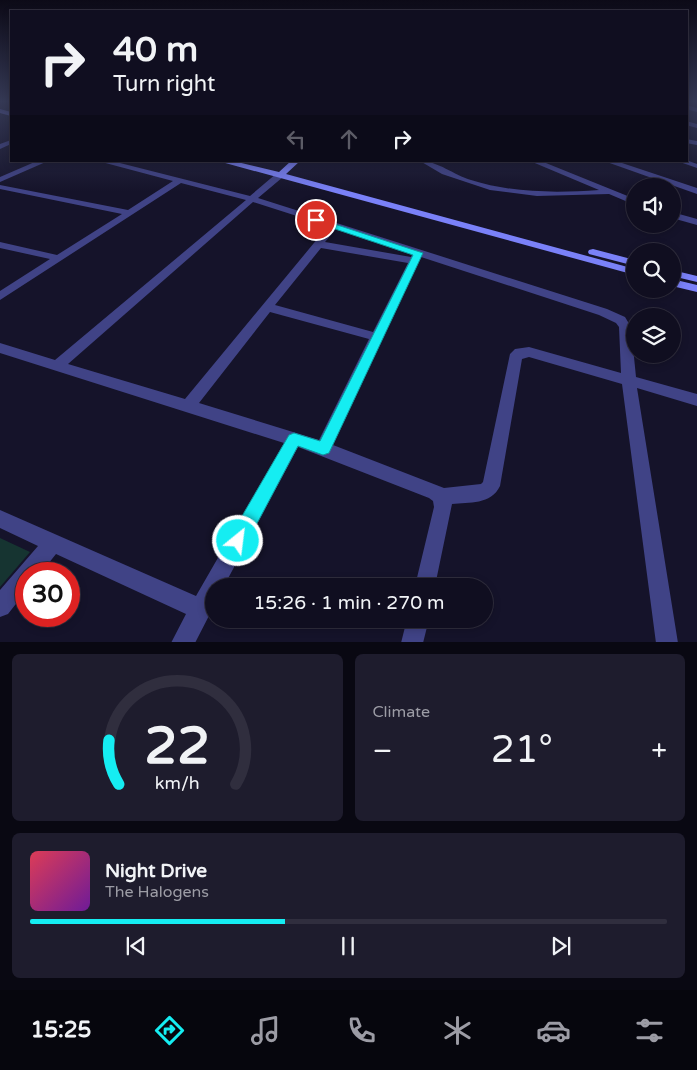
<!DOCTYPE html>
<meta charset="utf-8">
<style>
:root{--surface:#100e20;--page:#1e1c2d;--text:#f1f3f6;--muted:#9c9ca5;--line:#302e3e;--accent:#15edf2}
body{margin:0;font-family:"Varela Round",sans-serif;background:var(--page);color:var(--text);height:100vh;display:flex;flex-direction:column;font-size:19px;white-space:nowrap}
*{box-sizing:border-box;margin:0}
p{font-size:16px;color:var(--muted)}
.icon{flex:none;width:28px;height:28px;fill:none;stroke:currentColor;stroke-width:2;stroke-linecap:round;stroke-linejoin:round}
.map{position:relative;height:642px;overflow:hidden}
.drawer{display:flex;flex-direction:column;gap:12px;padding:12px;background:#090812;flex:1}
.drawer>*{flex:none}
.hud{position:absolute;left:10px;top:10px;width:678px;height:152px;border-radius:0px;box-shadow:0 2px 8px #0003,0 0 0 1px var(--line);background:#100e20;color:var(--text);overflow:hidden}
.buttons{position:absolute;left:626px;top:178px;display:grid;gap:10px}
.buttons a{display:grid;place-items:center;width:55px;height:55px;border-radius:50%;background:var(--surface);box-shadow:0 2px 8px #0003,0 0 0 1px var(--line);font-size:25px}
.speed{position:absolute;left:15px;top:562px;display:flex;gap:10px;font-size:25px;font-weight:700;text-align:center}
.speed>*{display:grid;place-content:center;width:65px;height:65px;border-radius:50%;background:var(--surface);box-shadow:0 2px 8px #0003,0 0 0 1px var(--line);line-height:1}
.speed .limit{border:8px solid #d22;background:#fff;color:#111}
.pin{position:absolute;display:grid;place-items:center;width:42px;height:42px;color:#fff;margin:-21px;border:2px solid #fff;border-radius:50%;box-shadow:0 1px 5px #0007}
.me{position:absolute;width:55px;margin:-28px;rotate:29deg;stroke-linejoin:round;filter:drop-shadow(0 0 4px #0008)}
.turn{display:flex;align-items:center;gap:18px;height:105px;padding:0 20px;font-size:22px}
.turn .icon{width:65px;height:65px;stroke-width:2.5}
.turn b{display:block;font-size:35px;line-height:42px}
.lanes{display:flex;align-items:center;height:48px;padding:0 20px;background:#0003;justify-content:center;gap:25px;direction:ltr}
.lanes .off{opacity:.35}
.big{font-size:38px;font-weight:600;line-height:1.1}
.drawer .widget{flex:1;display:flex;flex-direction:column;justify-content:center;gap:8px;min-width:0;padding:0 18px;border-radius:8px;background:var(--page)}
.drawer .dial{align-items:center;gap:0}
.dial svg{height:130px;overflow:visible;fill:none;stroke:var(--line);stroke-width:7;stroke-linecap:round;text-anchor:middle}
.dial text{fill:var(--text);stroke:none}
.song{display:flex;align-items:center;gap:15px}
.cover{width:60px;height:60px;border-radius:8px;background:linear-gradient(135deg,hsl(350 70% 55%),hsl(280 70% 35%))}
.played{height:5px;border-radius:2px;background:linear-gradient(90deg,var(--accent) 40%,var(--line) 40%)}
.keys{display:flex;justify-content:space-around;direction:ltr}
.heat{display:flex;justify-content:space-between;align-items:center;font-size:28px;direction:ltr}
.drawer .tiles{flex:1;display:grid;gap:12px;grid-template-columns:1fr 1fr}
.widget:last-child{grid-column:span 2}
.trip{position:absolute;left:205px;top:578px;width:288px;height:50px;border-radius:25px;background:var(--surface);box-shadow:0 2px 8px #0003,0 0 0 1px var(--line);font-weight:600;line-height:50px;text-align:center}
.menu{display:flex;height:80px;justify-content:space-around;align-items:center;background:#06060d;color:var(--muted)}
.menu .icon{width:35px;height:35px}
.menu .active{color:var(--accent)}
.menu b{font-size:22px;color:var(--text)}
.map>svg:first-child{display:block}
</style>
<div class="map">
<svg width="697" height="643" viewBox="0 0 697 643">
<rect width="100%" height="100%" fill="#15132a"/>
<polygon fill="#163431" points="0,538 30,552 0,587"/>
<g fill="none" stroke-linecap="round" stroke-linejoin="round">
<g fill="#404386" fill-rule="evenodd">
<polygon points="686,105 697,108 697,112 686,109"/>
<polygon points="686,121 697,124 697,128 686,125"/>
<polygon points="686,139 697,141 697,145 686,143"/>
<polygon points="11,140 11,144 0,149 0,144"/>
<polygon points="686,160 697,164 697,168 677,161"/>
<polygon points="37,161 48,161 0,182 0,177"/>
<path d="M98,161H112L250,196L277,173H283V177L258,198L607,309L625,317L631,327L636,377L697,394V406L637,388L678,643H656L622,384L529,357L522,359L500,486C491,505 469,502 452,504L435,586H415L434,507L433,501L429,498L298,447L224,586H214V606L195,643H171L186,614L56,554L40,574H26V591L8,614L0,617V590L38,546L0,528V510L196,596L284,443L0,353V343L55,360L246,200L181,183L0,300V291L50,259L0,248V242L57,255L122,214L0,189V185L128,210L173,181ZM253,202L328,226L185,399L68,364ZM336,229L412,254L411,257L325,242ZM321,248L408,263L373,332L275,305ZM421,257L599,315L616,323L619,327L621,373L529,347L515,349L510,354L483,482L481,484L444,488L333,445ZM270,312L369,339L319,440L199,403Z"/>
<path d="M420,161C438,161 454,175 471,180C512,193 556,193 599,190L530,161H541L635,199V205L609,194L537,196L490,190L442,174Z"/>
<polygon points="604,161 616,161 697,188 697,194"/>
<polygon points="672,212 697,219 697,225 672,218"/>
<polygon points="407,619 429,619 423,643 401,643"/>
</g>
<g fill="#7a81f8" fill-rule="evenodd">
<polygon points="0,109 11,112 11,116 0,113"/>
<polygon points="218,161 233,161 279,172 291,161 300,161 286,174 635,269 635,275"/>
<polygon points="593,249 635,260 635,266 589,254 588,252 589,250"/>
<polygon points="672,270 697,276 697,282 672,276"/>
<polygon points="672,279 697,285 697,292 672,286"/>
</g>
</g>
<linearGradient id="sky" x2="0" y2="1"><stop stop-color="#0c0a17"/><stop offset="0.53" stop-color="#353955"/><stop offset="1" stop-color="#353955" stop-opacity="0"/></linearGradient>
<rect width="697" height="192" fill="url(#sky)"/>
<polygon fill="#15edf2" stroke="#0e9a9d" points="314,219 319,219 423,253 329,453 323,455 298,446 244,548 238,550 231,548 229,541 231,535 289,435 294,433 320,441 413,255 314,222"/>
</svg>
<div class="buttons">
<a><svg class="icon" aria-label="sound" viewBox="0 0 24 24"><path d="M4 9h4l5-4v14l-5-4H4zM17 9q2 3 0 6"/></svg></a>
<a><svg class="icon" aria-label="search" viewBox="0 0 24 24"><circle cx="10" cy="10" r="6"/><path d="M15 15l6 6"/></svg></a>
<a><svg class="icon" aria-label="layers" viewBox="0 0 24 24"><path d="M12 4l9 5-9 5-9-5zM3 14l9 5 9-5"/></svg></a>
</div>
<div class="speed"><div class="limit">30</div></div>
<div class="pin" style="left:316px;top:220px;background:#d93025"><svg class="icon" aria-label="arrive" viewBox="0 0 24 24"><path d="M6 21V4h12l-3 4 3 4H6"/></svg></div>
<svg class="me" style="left:238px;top:541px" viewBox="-20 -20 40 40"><circle r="17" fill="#15edf2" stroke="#fff" stroke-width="3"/><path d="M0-11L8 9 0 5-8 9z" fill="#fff"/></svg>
<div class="trip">15:26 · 1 min · 270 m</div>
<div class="hud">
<div class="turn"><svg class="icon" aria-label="right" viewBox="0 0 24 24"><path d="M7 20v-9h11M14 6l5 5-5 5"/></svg><div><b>40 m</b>Turn right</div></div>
<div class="lanes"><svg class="icon off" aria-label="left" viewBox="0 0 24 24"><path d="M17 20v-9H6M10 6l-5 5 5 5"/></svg><svg class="icon off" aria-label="ahead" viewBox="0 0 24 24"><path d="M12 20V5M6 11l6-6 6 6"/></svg><svg class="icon" aria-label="right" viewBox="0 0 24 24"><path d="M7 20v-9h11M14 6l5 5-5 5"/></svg></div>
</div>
</div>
<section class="drawer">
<div class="tiles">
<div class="widget dial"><svg viewBox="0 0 100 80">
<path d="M14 69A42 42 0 1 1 86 69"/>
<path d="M14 69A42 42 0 0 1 8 42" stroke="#15edf2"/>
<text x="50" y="56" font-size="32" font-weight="700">22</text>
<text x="50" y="72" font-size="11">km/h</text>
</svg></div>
<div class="widget"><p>Climate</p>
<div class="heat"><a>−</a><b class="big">21°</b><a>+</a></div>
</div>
<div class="widget">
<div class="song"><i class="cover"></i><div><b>Night Drive</b><p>The Halogens</p></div></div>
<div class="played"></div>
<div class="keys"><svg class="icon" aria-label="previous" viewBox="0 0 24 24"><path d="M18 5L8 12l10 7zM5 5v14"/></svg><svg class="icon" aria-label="pause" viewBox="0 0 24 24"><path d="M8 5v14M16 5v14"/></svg><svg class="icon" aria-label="next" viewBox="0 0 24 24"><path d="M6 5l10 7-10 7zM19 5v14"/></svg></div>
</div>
</div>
</section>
<nav class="menu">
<b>15:25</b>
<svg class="icon active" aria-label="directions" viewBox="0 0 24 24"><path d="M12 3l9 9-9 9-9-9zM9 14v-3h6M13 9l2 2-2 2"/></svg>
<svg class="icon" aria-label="music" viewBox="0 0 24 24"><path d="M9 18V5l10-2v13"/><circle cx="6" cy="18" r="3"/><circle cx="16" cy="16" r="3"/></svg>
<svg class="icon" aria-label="phone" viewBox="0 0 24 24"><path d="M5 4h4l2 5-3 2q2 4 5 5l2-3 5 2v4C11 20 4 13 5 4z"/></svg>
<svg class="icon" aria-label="climate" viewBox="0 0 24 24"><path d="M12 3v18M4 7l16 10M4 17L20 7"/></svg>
<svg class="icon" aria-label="car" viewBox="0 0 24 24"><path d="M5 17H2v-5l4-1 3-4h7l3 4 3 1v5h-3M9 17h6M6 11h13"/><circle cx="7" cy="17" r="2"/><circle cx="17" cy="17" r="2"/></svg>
<svg class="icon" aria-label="filters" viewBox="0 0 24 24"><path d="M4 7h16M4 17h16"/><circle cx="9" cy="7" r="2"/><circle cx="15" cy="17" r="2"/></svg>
</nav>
